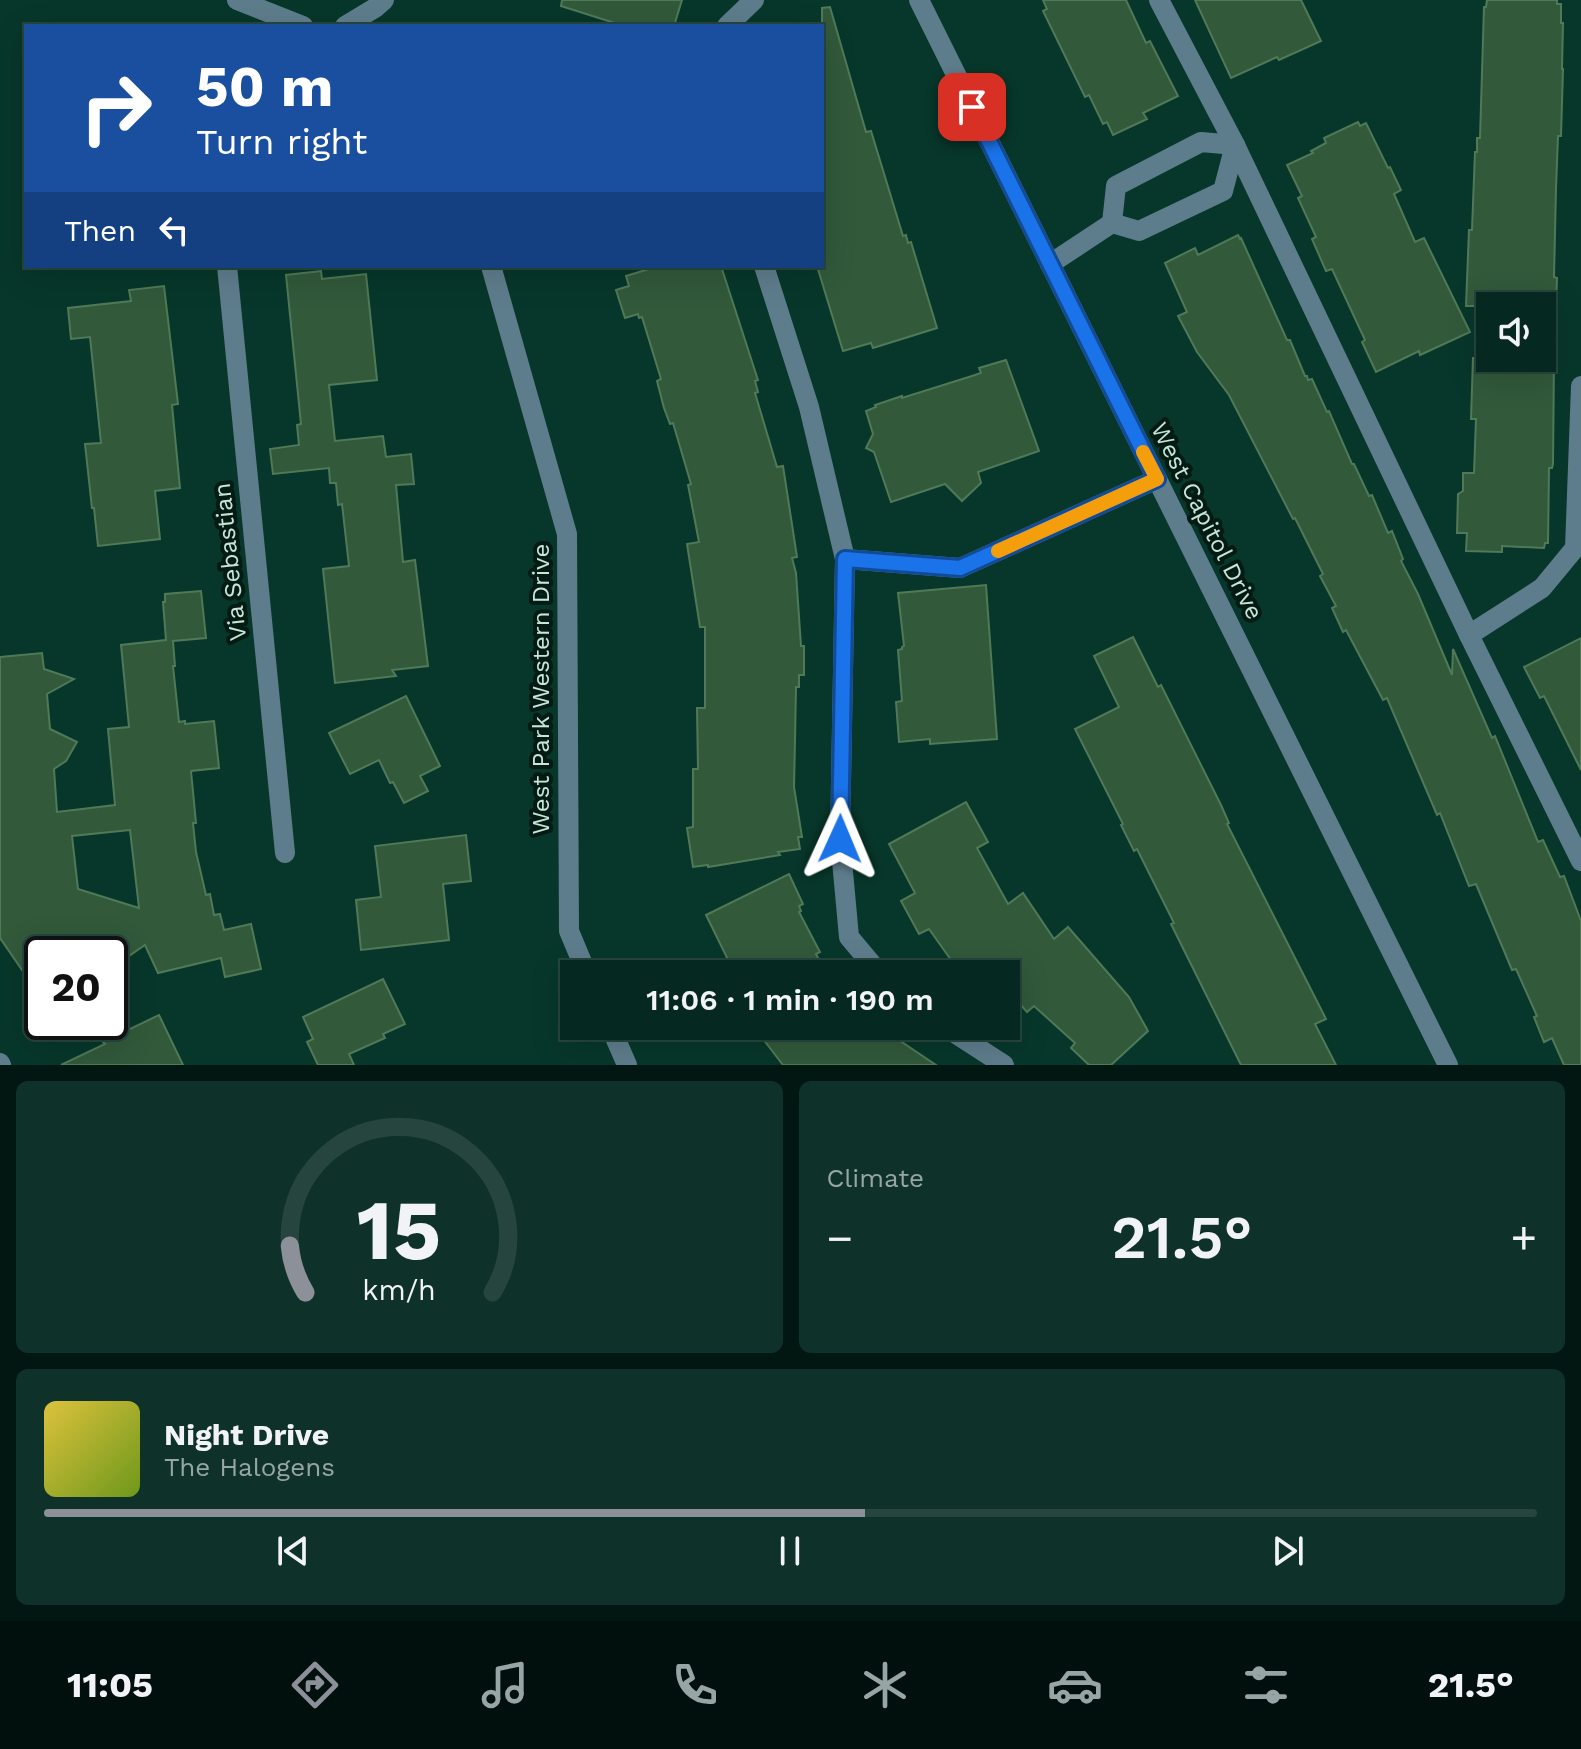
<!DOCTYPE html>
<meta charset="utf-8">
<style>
:root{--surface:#052920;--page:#0e3129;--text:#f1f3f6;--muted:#97a6a5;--line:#26453e;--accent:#8c9099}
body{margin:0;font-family:"Work Sans",sans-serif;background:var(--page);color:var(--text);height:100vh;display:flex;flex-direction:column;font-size:30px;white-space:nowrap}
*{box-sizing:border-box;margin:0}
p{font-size:26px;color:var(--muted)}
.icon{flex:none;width:44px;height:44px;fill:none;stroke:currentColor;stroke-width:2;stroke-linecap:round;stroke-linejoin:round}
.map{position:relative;height:1065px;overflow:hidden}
.details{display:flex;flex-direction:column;gap:16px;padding:16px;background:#031712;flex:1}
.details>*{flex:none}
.banner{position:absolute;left:24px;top:24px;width:800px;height:244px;border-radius:0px;box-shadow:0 8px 32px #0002,0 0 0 2px var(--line);background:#1a4fa0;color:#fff;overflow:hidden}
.fabs{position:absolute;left:1476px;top:292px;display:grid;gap:16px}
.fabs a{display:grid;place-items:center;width:80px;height:80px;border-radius:0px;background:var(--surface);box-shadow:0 8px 32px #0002,0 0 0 2px var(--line);font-size:40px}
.speed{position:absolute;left:24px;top:936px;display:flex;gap:16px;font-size:40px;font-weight:700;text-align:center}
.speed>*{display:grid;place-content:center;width:104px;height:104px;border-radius:50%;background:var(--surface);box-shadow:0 8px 32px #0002,0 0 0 2px var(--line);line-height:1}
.speed .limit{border:4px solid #111;border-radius:12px;background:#fff;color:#111}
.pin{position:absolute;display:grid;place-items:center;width:68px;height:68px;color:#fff;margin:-34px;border-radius:16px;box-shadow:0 4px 12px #0006}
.me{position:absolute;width:88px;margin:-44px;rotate:1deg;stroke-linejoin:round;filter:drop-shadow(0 0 6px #0008)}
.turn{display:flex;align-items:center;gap:28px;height:168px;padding:0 40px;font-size:36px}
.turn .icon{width:104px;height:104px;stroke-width:2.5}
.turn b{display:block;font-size:56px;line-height:68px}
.then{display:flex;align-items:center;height:76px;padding:0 40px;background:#0003;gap:16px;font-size:30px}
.big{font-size:60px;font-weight:600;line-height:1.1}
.details .tile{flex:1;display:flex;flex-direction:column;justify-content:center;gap:12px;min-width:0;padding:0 28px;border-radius:12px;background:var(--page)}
.details .dial{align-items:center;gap:0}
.dial svg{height:208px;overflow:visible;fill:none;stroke:var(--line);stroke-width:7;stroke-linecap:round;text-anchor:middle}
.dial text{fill:var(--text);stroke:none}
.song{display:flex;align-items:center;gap:24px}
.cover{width:96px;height:96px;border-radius:12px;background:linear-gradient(135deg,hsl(50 70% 55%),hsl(80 70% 35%))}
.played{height:8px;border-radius:4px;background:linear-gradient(90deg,var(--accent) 55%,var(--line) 55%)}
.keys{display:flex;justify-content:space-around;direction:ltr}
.heat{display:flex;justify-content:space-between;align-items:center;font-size:44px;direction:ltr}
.details .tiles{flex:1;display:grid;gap:16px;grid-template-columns:1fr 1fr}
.tile:last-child{grid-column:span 2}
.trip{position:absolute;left:560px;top:960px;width:460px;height:80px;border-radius:0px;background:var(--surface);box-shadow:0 8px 32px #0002,0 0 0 2px var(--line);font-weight:600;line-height:80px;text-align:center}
.dock{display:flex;height:128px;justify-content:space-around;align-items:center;background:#02100d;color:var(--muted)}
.dock .icon{width:56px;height:56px}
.dock .current{color:var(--accent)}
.dock b{font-size:36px;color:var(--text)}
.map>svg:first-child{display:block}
</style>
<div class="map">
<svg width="1581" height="1065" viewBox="0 0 1581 1065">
<rect width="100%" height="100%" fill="#07372a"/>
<g fill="#31593a" stroke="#507958" stroke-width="2" fill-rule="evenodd">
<polygon points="562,0 682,0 674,26 624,26 561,6"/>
<polygon points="1043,0 1126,0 1146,43 1150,41 1178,96 1143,113 1147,119 1113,135 1107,122 1103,124 1089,95 1085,97 1043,11 1047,9"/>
<polygon points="1195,0 1301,0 1321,41 1279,60 1277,57 1231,78"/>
<polygon points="1487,0 1557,0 1557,4 1561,4 1561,23 1563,23 1562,69 1563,69 1561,136 1558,136 1556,188 1554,277 1557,278 1556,306 1466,306 1469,230 1472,230 1475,152 1477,152 1477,138 1480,138 1484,7 1486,7"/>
<polygon points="830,7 866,132 871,131 903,236 906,235 908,243 911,242 937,328 873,348 871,343 843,351 817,266 822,266 822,8"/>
<polygon points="1358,122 1360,126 1366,123 1388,168 1390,167 1401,190 1394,194 1415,242 1424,238 1470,332 1420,355 1419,351 1376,372 1362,342 1365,340 1332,269 1326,271 1312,239 1316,237 1298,198 1302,196 1287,165 1313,153 1311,151 1326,143 1324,138"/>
<polygon points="1238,235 1240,239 1241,238 1287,340 1290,340 1305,376 1307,376 1308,380 1312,379 1327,412 1329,411 1352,464 1354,464 1369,496 1372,495 1388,533 1392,531 1403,559 1401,561 1418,594 1452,675 1453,649 1492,738 1495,736 1538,842 1543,840 1560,877 1564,876 1581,921 1581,1065 1564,1065 1552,1038 1544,1042 1534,1017 1537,1016 1516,969 1512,970 1476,884 1469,886 1440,813 1437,815 1387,698 1383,700 1346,630 1343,632 1332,608 1336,606 1320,576 1323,574 1295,518 1293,519 1229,395 1197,352 1178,316 1187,312 1165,263 1195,248 1198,255"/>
<polygon points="659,266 721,266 758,380 755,381 758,392 755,393 777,467 783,466 797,557 792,558 796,573 801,646 804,646 804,675 799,675 799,687 796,687 795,740 794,787 802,837 798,837 800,849 778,852 780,855 708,867 708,865 693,867 687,828 693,827 693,769 698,769 697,708 705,708 705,627 700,627 687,544 699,542 688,485 691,484 673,423 670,424 664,408 657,381 661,379 642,317 639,318 638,314 625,318 616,290 629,286 626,276"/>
<polygon points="321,271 322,279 366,274 377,380 329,385 335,441 383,436 386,457 411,454 414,484 396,485 403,562 415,560 428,666 392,670 396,676 335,683 323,569 349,566 342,504 338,505 336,483 330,483 329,468 273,474 270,449 299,445 297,425 301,424 286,275"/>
<polygon points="164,286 178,404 172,405 180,488 155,491 160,539 98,546 94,508 92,508 85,444 101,443 90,337 71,339 68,308 131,301 129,290"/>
<polygon points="1473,358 1554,358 1553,464 1552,468 1549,468 1548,543 1545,543 1544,548 1502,546 1502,552 1466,551 1467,533 1457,533 1458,494 1463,491 1463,473 1474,473 1476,419 1471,419"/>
<polygon points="1006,360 1039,451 978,472 981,483 962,501 945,484 891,502 874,452 866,448 873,434 866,411 876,407 875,405 902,396 902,398 972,376 981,373 979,368"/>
<polygon points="986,585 997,739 930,744 930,739 899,742 896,702 902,701 898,650 902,649 902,647 904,646 898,593"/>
<path d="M201,591L206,638L173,641L175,666H173L179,722L185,721V724L214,721L219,768L191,771L196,823H193L196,852L206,895L210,894L214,915L220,914L224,930L251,924L261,969L225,977L221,958L158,973L145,945L110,969V954H42V999L0,938V657L42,653L44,669L74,679L47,694L50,729L77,742L66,761L54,769L57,812L115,805L108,729L129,727L121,645L166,640L163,602H165V594ZM130,830L139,908L78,889L72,836Z"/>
<polygon points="1133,637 1158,687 1161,685 1221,805 1229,823 1227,824 1326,1019 1315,1024 1336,1065 1241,1065 1171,924 1174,923 1137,849 1134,851 1121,825 1123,824 1075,729 1119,707 1094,656"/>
<polygon points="1581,638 1581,770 1544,696 1540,698 1524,667"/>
<polygon points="406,696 440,766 420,776 428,791 404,803 393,782 390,783 379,760 350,774 329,733"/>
<polygon points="966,802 988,842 977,848 1008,904 1023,893 1054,939 1068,927 1129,997 1148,1031 1111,1065 1089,1065 1071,1048 1075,1043 1034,1006 1027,1012 1006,988 1006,974 961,974 929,929 919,934 901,901 915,893 889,844"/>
<polygon points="466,835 471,881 443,884 449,940 361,950 356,900 381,897 375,846"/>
<polygon points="789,874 803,904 799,906 801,911 799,912 820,952 816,954 826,974 735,974 706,915"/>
<polygon points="383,979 405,1024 383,1034 385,1038 349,1054 354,1065 318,1065 307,1042 313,1039 303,1017"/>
<polygon points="159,1015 183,1065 61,1065 105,1044 103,1042"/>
<polygon points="753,1026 878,1026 936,1065 783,1065"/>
</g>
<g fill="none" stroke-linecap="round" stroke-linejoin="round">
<g stroke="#5e7d8c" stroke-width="20">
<polyline points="237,0 303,26"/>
<polyline points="919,0 1448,1065"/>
<polyline points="1159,0 1235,145 1469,635 1581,861"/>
<polyline points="345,26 375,8 384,0"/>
<polyline points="727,26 754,0"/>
<polyline points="1112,223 1116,186 1201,142 1235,145"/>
<polyline points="1050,264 1112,223 1139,231 1223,191 1235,145"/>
<polyline points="227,266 285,853"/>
<polyline points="491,266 567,534 569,931 587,974"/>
<polyline points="764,266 809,407 845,559 840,839 849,937 880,974"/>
<polyline points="845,559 960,568 1157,479"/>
<polyline points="1469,635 1542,588 1575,548 1581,386"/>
<polyline points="610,1026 627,1065"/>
<polyline points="944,1026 1004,1065"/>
<polyline points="0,1063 1,1065"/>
</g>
</g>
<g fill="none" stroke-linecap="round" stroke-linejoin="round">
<defs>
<polyline id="route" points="840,839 845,559 960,568 1157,479 972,107"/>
</defs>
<use href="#route" stroke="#114b97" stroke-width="20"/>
<use href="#route" stroke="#1a73e8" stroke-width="14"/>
<polyline stroke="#f59e0b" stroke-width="14" points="998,551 1157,479 1143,452"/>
</g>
<g text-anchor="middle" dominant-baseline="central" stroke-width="8" stroke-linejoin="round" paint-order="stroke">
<g font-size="24" fill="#c8e5da" stroke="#041b14">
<text transform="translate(1207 521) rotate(63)">West Capitol Drive</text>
<text transform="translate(230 562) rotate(-96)">Via Sebastian</text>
<text transform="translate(541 689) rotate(-90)">West Park Western Drive</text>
</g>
</g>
</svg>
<div class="fabs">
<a><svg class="icon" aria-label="sound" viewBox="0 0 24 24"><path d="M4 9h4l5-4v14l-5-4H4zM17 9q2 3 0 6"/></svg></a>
</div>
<div class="speed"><div class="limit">20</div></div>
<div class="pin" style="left:972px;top:107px;background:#d93025"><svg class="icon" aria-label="arrive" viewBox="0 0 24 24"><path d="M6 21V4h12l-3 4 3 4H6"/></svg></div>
<svg class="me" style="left:840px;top:839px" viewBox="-20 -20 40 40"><path d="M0-17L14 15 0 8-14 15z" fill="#1a73e8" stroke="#fff" stroke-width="4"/></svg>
<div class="trip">11:06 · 1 min · 190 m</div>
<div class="banner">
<div class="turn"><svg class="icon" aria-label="right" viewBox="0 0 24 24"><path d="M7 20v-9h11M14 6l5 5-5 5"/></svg><div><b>50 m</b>Turn right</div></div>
<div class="then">Then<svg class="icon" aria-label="left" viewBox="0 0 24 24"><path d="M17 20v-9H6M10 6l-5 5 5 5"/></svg></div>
</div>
</div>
<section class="details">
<div class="tiles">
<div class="tile dial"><svg viewBox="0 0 100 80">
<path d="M14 69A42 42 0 1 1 86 69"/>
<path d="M14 69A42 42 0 0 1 8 51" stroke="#8c9099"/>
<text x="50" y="56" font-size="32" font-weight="700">15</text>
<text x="50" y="72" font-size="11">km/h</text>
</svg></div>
<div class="tile"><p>Climate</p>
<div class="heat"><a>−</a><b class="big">21.5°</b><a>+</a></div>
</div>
<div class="tile">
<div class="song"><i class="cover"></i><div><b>Night Drive</b><p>The Halogens</p></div></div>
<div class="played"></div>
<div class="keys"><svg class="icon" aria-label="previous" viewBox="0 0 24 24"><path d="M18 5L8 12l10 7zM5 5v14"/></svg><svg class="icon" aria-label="pause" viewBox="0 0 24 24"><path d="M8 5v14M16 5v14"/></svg><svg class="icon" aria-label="next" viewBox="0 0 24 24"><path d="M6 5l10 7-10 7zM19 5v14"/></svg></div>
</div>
</div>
</section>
<nav class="dock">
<b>11:05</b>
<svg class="icon current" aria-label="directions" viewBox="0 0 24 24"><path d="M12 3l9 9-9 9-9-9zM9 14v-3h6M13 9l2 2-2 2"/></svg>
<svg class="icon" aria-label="music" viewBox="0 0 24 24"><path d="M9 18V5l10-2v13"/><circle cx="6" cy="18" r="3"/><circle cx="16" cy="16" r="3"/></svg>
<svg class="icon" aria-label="phone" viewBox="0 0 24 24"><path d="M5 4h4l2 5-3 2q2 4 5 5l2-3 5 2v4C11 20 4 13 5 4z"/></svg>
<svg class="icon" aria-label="climate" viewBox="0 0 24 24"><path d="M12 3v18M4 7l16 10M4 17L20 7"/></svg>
<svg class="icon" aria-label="car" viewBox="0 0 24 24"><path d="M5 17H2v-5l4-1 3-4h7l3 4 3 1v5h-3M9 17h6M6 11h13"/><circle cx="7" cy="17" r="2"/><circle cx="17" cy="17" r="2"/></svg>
<svg class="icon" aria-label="filters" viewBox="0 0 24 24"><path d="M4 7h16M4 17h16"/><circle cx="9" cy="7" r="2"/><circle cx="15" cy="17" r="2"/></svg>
<b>21.5°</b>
</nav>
